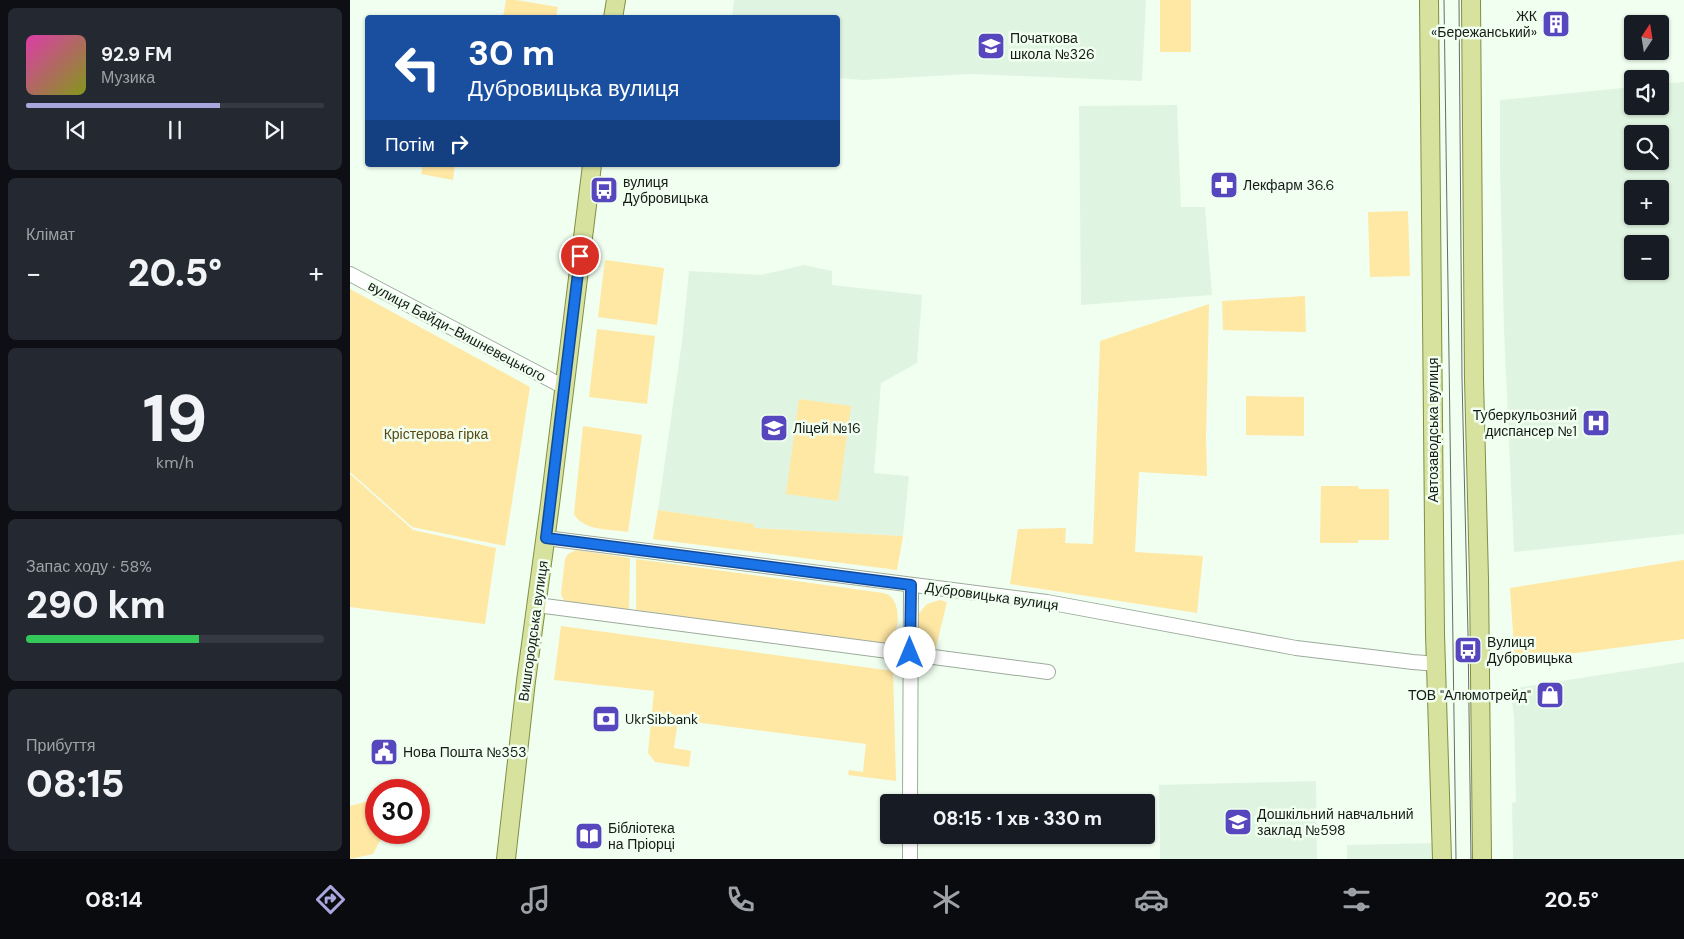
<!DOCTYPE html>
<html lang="uk">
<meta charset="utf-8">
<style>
:root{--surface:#171b24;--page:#242831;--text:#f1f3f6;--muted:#9ea1a6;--line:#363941;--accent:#aba6dd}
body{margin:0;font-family:"DM Sans",sans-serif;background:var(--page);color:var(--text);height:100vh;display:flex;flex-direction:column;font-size:19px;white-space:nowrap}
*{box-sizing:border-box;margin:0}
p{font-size:16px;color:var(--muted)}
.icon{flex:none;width:28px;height:28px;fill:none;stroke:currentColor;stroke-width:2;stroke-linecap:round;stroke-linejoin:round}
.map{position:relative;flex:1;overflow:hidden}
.panel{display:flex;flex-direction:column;gap:8px;padding:8px;background:#0d0f14;width:350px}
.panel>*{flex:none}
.hud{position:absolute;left:15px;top:15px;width:475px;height:152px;border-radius:5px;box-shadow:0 1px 4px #0004;background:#1a4fa0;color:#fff;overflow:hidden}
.needle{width:32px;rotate:12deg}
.tools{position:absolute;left:1274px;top:15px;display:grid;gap:10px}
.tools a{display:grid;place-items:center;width:45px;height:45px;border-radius:5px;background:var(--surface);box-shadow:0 1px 4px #0004;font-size:25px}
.speed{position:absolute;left:15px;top:779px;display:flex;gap:10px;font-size:25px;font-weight:700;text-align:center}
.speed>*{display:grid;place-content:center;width:65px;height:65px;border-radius:50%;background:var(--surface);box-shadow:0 1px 4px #0004;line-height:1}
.speed .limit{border:8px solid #d22;background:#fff;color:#111}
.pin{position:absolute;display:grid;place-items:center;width:42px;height:42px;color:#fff;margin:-21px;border:2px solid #fff;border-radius:50%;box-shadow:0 1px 5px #0007}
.me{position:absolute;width:55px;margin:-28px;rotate:0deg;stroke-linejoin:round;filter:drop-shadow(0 0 4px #0008)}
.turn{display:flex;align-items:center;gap:18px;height:105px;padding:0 20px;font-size:22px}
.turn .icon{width:65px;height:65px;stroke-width:2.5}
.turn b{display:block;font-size:35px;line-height:42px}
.then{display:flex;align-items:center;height:48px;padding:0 20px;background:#0003;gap:10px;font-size:19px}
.big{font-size:38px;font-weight:800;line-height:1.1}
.panel .tile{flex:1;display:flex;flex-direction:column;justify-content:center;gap:8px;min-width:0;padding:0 18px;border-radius:8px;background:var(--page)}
.panel .dial{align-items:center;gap:0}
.dial b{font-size:65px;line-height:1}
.song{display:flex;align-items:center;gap:15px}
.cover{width:60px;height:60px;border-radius:8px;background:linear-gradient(135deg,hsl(320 70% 55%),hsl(70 70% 35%))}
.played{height:5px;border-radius:2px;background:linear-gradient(90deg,var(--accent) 65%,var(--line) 65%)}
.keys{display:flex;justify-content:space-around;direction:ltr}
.heat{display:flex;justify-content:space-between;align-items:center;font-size:28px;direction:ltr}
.charge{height:8px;border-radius:4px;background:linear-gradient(90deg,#34c759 58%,var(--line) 0)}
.trip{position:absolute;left:530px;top:794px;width:275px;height:50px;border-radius:5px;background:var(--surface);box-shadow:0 1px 4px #0004;font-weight:800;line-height:50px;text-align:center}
.menu{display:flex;height:80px;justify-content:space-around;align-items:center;background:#090b0e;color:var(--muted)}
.menu .icon{width:35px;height:35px}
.menu .on{color:var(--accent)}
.menu b{font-size:22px;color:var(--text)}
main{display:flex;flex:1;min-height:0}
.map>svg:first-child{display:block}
</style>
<main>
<section class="panel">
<div class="tile">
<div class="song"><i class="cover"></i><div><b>92.9 FM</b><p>Музика</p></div></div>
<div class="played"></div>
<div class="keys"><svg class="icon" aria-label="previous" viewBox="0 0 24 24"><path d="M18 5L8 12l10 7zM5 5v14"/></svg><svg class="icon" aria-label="pause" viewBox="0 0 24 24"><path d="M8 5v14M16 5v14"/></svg><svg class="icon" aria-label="next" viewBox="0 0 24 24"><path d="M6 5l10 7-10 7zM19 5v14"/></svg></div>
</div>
<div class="tile"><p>Клімат</p>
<div class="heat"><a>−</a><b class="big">20.5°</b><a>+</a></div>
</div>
<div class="tile dial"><b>19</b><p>km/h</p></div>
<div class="tile"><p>Запас ходу · 58%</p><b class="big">290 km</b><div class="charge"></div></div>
<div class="tile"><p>Прибуття</p><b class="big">08:15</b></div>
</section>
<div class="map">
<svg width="1334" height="859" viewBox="0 0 1334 859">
<rect width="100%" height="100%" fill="#f0fff0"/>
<g fill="#e0f5e1" fill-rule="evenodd">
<polygon points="384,0 796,0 792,81 620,74 513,80 488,78 488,18 382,17"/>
<path d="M1334,82V534L1164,552L1154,331L1150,167V100L1282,87V106H1310V84ZM1282,134H1310V161H1282ZM1282,189H1310V216H1282ZM1282,244H1310V271H1282Z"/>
<polygon points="827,105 831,207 855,207 862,295 731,305 729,106"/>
<polygon points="454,265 482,271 482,285 572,295 567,363 531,383 524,473 559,476 553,536 403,528 404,524 308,510 332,341 339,271 411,275"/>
<polygon points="1334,662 1334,859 1163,859 1162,803 1166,802 1164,717 1160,689"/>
<polygon points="966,781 967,859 810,859 809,785"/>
<polygon points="1083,843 1084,859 997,859 997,845"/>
</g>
<g fill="#ffe7a4">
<polygon points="156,0 166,0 208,7 206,17 153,17"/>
<rect x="810" y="0" width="31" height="52"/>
<polygon points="73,165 105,165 103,180 71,174"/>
<polygon points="1058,211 1060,276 1020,277 1018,212"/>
<polygon points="255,260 314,268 307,325 248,317"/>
<polygon points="0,289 180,387 155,546 62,527 0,472"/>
<polygon points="955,296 956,332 873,330 872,301"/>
<polygon points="859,304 856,438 857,476 789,472 785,552 853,556 847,613 660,584 668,529 716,528 715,543 743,544 750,341"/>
<polygon points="247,329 305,336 297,404 239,397"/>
<polygon points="896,396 954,397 954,436 896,435"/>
<polygon points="449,399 501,406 488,501 436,494"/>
<path d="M233,426L292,435L278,532C260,529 233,531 224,514Z"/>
<polygon points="0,474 63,530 146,548 135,624 0,607"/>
<polygon points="971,486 1008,486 1009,489 1039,489 1039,540 1008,540 1008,543 970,543"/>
<polygon points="308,510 404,524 404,528 553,536 547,570 303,539"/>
<polygon points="226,550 280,558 279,610 218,603 213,599 211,594 215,559 218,554"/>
<path d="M286,559L533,593C534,593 539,595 540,596C550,604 550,629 542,638C538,642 532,643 527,644L286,610Z"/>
<polygon points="1334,560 1334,639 1165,661 1160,588"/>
<polygon points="590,600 597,602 585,651 573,647 567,641 566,617 577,604"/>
<polygon points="211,626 543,671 546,781 498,775 499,770 513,772 516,744 328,720 324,748 341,751 339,767 305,762 298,753 304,691 204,680"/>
<polygon points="26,799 26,832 34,833 23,854 0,859 0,806"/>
</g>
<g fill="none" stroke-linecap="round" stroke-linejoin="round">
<defs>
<g id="minor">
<polyline points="0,274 214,387"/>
<polyline points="196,538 697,602 946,648 1063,662 1087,664"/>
<polyline points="187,605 698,672"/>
<polyline points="560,802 561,585"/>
<polyline points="560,859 560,835"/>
</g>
<g id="major">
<polyline points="1079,0 1085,634 1092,859"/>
<polyline points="1121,0 1124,379 1129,579 1132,859"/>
<polyline points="263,18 266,0"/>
<polyline points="156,859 176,681 200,504 242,165"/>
</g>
</defs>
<use href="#minor" stroke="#9dab9d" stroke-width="16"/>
<use href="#major" stroke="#818f44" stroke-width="20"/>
<use href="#minor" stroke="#fff" stroke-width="14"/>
<use href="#major" stroke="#d6e29e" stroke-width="18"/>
<g stroke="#656d65" stroke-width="1">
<polyline points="1094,0 1106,859"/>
<polyline points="1109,0 1112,379 1118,634 1121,859"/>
</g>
</g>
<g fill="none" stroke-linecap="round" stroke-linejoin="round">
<defs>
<polyline id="route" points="230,256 196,538 561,585 560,653"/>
</defs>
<use href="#route" stroke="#114b97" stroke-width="12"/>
<use href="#route" stroke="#1a73e8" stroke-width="9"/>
</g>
<defs>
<symbol id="building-square" viewBox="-11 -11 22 22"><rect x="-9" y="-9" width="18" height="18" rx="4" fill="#5647be" stroke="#f0fff0"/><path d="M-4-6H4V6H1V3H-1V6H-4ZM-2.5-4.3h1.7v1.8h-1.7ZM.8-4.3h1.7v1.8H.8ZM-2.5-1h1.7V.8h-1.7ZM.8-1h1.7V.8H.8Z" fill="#fff"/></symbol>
<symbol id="school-square" viewBox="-11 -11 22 22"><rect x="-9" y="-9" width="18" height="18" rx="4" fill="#5647be" stroke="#f0fff0"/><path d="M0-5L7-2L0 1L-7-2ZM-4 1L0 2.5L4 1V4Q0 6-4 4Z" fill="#fff"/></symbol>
<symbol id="pharmacy-square" viewBox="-11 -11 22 22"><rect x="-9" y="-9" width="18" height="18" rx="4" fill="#5647be" stroke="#f0fff0"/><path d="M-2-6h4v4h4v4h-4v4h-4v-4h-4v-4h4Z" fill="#fff"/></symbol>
<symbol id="bus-square" viewBox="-11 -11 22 22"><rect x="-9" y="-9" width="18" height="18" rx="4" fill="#5647be" stroke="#f0fff0"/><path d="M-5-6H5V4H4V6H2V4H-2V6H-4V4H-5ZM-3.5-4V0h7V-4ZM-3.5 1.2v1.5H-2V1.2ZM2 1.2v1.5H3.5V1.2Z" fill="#fff"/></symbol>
<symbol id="hospital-square" viewBox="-11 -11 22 22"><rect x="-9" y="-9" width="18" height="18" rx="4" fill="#5647be" stroke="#f0fff0"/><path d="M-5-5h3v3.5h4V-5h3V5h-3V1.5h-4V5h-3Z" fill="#fff"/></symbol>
<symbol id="shop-square" viewBox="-11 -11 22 22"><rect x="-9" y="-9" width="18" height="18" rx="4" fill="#5647be" stroke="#f0fff0"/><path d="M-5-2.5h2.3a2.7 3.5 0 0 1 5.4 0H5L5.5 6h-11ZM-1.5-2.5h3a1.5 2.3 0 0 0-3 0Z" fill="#fff"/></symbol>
<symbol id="bank-square" viewBox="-11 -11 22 22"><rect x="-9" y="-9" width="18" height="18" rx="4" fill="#5647be" stroke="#f0fff0"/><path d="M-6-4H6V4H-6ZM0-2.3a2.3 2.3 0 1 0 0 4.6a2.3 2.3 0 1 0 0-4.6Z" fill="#fff"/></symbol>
<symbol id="civic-square" viewBox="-11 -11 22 22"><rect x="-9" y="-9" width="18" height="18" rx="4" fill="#5647be" stroke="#f0fff0"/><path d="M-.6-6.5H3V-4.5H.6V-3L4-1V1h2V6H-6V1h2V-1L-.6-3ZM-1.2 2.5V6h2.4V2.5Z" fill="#fff"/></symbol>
<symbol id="library-square" viewBox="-11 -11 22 22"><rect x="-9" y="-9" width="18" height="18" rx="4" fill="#5647be" stroke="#f0fff0"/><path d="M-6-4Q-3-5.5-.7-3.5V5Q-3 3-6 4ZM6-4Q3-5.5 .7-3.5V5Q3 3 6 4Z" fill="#fff"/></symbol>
</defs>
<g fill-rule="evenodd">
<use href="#building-square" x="1190" y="8" width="32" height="32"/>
<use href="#school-square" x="625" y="30" width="32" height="32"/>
<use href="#pharmacy-square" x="858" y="169" width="32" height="32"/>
<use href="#bus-square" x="238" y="174" width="32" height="32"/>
<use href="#hospital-square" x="1230" y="407" width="32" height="32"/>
<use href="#school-square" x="408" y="412" width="32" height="32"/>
<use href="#bus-square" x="1102" y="634" width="32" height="32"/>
<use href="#shop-square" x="1184" y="679" width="32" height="32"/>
<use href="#bank-square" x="240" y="703" width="32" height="32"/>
<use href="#civic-square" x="18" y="736" width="32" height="32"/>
<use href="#school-square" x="872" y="806" width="32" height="32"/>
<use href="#library-square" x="223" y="820" width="32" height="32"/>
</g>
<g text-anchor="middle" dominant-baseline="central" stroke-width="5" stroke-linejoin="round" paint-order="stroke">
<g font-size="14" fill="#161b16" stroke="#f0fff0" text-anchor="start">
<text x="1187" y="16" text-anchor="end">ЖК<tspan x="1187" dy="16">«Бережанський»</tspan></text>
<text x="660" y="38">Початкова<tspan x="660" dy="16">школа №326</tspan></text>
<text x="273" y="182">вулиця<tspan x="273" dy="16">Дубровицька</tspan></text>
<text x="893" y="185">Лекфарм 36.6</text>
<text x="1227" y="415" text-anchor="end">Туберкульозний<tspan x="1227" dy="16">диспансер №1</tspan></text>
<text x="443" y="428">Ліцей №16</text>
<text x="1137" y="642">Вулиця<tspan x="1137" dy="16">Дубровицька</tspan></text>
<text x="1181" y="695" text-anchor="end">ТОВ "Алюмотрейд"</text>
<text x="275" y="719">UkrSibbank</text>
<text x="53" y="752">Нова Пошта №353</text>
<text x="907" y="814">Дошкільний навчальний<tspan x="907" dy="16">заклад №598</tspan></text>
<text x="258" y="828">Бібліотека<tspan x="258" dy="16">на Пріорці</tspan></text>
</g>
<g font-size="14" fill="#161b16" stroke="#f0fff0">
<text transform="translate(107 331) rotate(28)">вулиця Байди-Вишневецького</text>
<text transform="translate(1083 430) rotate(-90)">Автозаводська вулиця</text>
<text transform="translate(642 596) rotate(8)">Дубровицька вулиця</text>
<text transform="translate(183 631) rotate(-82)">Вишгородська вулиця</text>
</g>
<g font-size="14" fill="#594814" stroke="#f0fff0">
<text x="86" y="434">Крістерова гірка</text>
</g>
</g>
</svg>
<div class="tools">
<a><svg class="needle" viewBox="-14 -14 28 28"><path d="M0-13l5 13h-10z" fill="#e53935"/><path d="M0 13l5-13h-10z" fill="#9ea1a6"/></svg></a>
<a><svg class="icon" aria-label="sound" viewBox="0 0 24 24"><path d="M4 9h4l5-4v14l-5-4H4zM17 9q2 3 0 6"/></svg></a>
<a><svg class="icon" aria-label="search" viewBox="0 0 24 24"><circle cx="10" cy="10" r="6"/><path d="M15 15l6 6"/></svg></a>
<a>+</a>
<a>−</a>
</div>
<div class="speed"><div class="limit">30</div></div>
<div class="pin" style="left:230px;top:256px;background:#d93025"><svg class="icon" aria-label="arrive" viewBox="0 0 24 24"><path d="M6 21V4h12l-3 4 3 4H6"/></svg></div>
<svg class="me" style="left:560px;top:653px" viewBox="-20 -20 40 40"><circle r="19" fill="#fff"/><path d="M0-13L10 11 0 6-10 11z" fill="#1a73e8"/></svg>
<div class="trip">08:15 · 1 хв · 330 m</div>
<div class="hud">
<div class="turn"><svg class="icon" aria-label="left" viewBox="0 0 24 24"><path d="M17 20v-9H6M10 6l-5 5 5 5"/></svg><div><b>30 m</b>Дубровицька вулиця</div></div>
<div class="then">Потім<svg class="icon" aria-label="right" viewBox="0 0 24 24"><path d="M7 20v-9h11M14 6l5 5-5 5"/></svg></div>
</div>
</div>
</main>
<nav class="menu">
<b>08:14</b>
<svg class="icon on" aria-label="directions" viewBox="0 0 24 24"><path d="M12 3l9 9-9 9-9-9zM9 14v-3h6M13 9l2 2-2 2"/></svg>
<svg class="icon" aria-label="music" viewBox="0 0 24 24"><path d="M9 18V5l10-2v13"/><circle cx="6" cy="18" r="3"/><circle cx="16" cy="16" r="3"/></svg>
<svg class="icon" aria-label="phone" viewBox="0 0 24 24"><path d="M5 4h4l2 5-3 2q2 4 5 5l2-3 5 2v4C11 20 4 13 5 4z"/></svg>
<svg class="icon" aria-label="climate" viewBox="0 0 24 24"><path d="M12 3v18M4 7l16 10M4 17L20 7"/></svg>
<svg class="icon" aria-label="car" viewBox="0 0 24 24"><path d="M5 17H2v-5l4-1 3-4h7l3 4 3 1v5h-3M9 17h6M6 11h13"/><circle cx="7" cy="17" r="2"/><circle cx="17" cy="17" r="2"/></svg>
<svg class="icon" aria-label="filters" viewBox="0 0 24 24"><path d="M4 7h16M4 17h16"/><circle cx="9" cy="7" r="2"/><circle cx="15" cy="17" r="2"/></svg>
<b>20.5°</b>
</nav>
